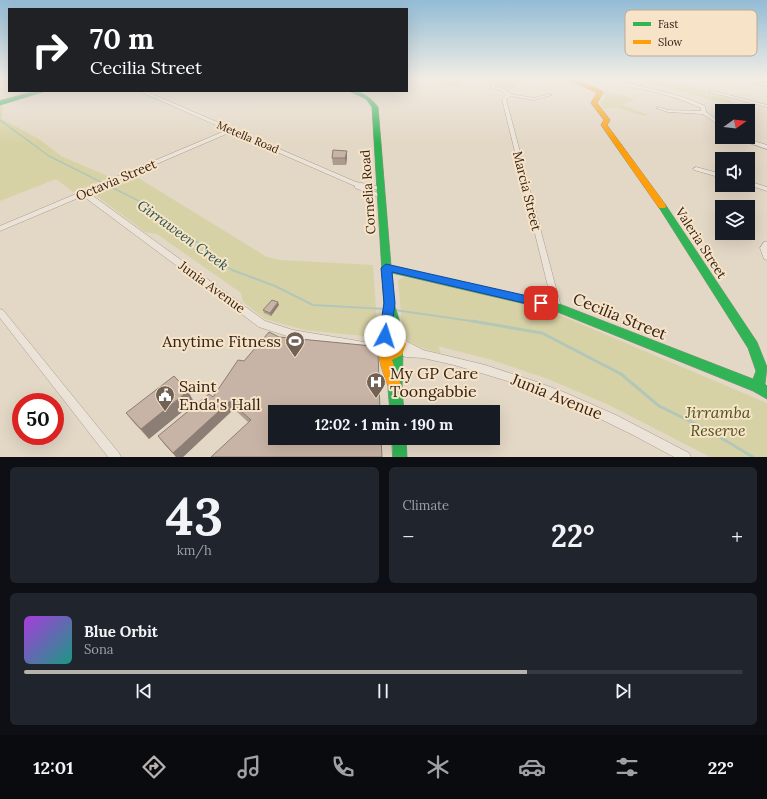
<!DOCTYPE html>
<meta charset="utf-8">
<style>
:root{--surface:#171b24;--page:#20242c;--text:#f1f3f6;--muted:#9ea1a6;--line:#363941;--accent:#b8b2ae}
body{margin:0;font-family:Lora,serif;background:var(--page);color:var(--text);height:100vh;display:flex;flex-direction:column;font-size:15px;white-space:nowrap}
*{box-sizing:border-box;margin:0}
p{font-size:13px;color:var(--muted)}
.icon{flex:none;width:22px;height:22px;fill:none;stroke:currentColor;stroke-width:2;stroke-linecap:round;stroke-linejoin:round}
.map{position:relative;height:457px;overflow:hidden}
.sheet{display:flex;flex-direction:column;gap:10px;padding:10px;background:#0d0f14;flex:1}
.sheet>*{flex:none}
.guide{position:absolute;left:8px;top:8px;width:400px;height:84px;border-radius:0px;box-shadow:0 4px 16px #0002;background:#202124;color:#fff;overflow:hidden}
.needle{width:26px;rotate:76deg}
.fabs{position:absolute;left:715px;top:104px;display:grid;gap:8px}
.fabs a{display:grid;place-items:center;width:40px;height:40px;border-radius:0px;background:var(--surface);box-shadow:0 4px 16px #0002;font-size:20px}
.speed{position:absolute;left:12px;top:393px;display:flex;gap:8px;font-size:20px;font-weight:700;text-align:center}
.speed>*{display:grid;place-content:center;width:52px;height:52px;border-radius:50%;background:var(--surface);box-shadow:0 4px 16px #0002;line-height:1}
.speed .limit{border:6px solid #d22;background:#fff;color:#111}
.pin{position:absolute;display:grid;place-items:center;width:34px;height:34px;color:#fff;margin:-17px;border-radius:8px;box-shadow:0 2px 6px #0006}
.me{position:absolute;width:44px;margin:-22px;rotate:5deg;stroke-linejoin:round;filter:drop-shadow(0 0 3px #0008)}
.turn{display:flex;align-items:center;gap:14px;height:84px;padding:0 16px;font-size:18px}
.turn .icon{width:52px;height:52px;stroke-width:2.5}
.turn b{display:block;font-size:28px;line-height:34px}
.big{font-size:30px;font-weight:700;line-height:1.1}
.sheet .tile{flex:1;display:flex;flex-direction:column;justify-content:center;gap:6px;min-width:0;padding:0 14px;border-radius:6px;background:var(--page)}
.sheet .dial{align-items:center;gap:0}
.dial b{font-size:52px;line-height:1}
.song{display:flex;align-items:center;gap:12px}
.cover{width:48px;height:48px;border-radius:6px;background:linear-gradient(135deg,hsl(280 70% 55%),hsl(170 70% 35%))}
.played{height:4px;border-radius:2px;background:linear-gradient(90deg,var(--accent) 70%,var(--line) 70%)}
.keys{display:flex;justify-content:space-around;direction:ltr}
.heat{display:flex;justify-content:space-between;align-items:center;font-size:22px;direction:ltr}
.sheet .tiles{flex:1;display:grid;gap:10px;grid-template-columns:1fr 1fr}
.tile:last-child{grid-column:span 2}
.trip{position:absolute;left:268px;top:405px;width:232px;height:40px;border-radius:0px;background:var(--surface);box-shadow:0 4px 16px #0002;font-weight:700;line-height:40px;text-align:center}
.dock{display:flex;height:64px;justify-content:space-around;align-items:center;background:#090b0e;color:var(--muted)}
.dock .icon{width:28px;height:28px}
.dock .active{color:var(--accent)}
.dock b{font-size:18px;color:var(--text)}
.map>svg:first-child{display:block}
</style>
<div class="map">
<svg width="767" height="457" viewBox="0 0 767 457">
<rect width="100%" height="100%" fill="#e3d7c5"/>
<g fill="#d7d2a6">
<polygon points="423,79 469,79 458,85 462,87 460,88"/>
<polygon points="479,79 522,79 523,81 508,92 497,87 495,84"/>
<polygon points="639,79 663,79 726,97 735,104 710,100"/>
<polygon points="603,91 635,99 623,105 648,115 645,116 614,107 604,109 600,103 606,96"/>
<polygon points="3,104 2,119 39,139 61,156 110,177 73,192 56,179 0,201 0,105"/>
<polygon points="135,176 267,257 280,260 373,265 377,326 363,336 305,330 265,319 243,302 241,293 157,234 145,232 94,194"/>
<path d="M404,277L531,304L550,311L767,403V457H710L609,405L548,379L492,360L438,346L441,353H439C428,350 408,345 403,334L398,280Z"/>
</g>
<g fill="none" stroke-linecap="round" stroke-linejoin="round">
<polyline stroke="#b3c7b8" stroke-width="1.5" points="0,120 49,156 141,202 159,219"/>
<g stroke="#b3c7b8" stroke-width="2">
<polyline points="158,218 205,247 212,257 232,270 275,286 313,305 386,309"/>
<polyline points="395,310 478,322"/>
</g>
<polyline stroke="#b3c7b8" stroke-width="3" points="472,321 542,333 621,374 659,406 708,430 753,457"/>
<defs>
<g id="street">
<polygon points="740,79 745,79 767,84 767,86"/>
<path d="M619,82C648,88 677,93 705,106L706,112L722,124V127L703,114L668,112L656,108L658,107L668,110L701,111V108C674,95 646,90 618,84V82Z"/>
<polygon points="491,83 493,83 495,86 504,89 510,94 534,98 550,94 552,95 534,100 510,96 506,99 561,307 560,309 557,310 554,309 553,307 502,99 506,95 502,91 492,88"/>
<polygon points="710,90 767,105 767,107 710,92"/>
<polygon points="139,91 145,91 356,182 382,187 383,188 382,189 380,190 363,187 383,195 384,196 381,198 355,188 355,186 231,132 89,193 265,321 293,330 376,344 379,345 381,348 379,351 376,352 293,338 259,327 83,196 0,231 0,226 227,130"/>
<polygon points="732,137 740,137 767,145 767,149"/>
<polygon points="696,167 722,174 722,178 694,170 693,169"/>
<polygon points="748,181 767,187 767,191 748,185"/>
<polygon points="764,242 767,242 767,260 764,259 760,248"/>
<polygon points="0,309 3,310 119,453 121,457 108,457 0,318"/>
<polygon points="402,339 423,350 485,365 537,382 566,393 616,415 689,453 691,457 674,457 633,435 584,411 511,382 454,365 423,358 406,357 397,354 395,351 397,348 402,348 399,346 397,343 399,340"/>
</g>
<g id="fast">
<polygon points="37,91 46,91 0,105 0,101"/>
<path d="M349,91C362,91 370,97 378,107L391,266L557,303L753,379L756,371L748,348L658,206L662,203L665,204L757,342L767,367L765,384L767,386V399L753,391L555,311L392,273C393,282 393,292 394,302C396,314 405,328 399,339L395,341L390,338L385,341L381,339L379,336L384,306L372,107L366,99Z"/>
<polygon points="397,348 401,349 403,353 402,389 404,412 390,412 388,389 391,353 393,349"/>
<polygon points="392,438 406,438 407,457 393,457"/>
</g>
<g id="slow">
<polygon points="567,79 573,79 602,91 603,92 597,103 610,120 607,125 665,204 666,206 665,208 659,208 601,125 604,120 591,103 597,93"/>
<path d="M388,330L401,333L406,344L402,355L392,360L401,385L399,389L394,391L389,389L381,366L379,357L374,346L378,335ZM389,339L392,340L394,343V348L391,350L386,347V342Z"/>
</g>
</defs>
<use href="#street" stroke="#a79c90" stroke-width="1"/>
<use href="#fast" stroke="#978b80" stroke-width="1"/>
<use href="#slow" stroke="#978b80" stroke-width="1"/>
<use href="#street" fill="#ebe3d8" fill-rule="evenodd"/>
<use href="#fast" fill="#30b455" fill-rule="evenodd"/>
<use href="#slow" fill="#ff9f0a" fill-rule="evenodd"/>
</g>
<g fill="#ac9b8f">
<polygon points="333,150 347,158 346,165 333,165 332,158"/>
<polygon points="279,305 271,316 264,313 263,310"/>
<polygon points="279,337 372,346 248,422 234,409 183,457 176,457 164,444 158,436 213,397 244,361"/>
<polygon points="194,402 149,439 134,423 126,413"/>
</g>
<g fill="#8c7e74">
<polygon points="347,151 347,158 346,165 345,158"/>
<polygon points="278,302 279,305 271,316 270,313"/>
<polygon points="188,391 194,402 149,439 141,429"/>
<polygon points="230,401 234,409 183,457 176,457 173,453"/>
</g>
<g fill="#c8b4a6" stroke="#8c7e74">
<polygon points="333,150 347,151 345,158 332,158"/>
<polygon points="272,300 278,302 270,313 263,310"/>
<polygon points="269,332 279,337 372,346 378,351 380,412 275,412 275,438 381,438 382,457 211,457 251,420 230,401 173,453 158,436 209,394 213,397 238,360 244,361"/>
<polygon points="174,376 188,391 141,429 126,413"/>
</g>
<linearGradient id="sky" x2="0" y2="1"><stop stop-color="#93bcd5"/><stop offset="0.55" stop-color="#f2ede5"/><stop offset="1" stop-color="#f2ede5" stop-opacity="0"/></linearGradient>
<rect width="767" height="143" fill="url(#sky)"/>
<polygon fill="#1a73e8" stroke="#114b97" points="386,264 541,299 547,303 541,307 392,272 395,303 391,336 389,340 385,341 381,340 379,336 384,303 381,268"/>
<defs>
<symbol id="stadium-pin" viewBox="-11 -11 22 30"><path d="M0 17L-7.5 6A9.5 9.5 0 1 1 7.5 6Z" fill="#726255" stroke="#f7e4c8"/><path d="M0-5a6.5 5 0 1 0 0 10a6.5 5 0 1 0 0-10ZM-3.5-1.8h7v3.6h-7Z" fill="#fff"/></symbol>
<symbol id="hospital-pin" viewBox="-11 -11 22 30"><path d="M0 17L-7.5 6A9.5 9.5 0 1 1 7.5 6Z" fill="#726255" stroke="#f7e4c8"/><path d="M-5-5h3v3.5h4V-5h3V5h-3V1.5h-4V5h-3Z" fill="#fff"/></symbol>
<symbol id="civic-pin" viewBox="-11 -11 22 30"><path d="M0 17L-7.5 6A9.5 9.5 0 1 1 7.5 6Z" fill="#726255" stroke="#f7e4c8"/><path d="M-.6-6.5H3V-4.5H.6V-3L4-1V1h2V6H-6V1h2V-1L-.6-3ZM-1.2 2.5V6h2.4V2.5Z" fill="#fff"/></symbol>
</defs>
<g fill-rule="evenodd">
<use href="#stadium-pin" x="284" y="330" width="22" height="30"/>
<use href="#hospital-pin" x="365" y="371" width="22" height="30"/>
<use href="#civic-pin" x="154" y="384" width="22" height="30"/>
</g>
<g text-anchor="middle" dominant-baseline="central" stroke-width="4" stroke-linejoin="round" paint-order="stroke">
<g font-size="11" fill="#352319" stroke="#f7e4c8">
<text transform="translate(248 137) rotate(23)">Metella Road</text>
</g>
<g font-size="13" fill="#352319" stroke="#f7e4c8">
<text transform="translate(116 180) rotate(-23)">Octavia Street</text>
<text transform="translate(527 191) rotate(76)">Marcia Street</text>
<text transform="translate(368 192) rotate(-94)">Cornelia Road</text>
<text transform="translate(701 243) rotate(57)">Valeria Street</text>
<text transform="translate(212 287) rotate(36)">Junia Avenue</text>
</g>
<g font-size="14" font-style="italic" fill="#27564d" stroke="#f7e4c8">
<text transform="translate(183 235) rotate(36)">Girraween Creek</text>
</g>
<g font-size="16" fill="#352319" stroke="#f7e4c8">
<text transform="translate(620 316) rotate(22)">Cecilia Street</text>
<text transform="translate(557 396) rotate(22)">Junia Avenue</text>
</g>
<g font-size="16" fill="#352319" stroke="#f7e4c8" text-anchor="start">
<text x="281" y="341" text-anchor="end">Anytime Fitness</text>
<text x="390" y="373">My GP Care<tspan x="390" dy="18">Toongabbie</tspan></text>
<text x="179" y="386">Saint<tspan x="179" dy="18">Enda's Hall</tspan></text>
</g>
<g font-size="16" font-style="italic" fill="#4c531e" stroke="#f7e4c8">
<text x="718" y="412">Jirramba<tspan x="718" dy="18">Reserve</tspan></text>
</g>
</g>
<rect x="625" y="10" width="132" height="46" rx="6" fill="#f7e4c8" stroke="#bdaa94" stroke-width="1"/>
<rect x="633" y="22" width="18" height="4" fill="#30b455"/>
<rect x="633" y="40" width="18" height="4" fill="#ff9f0a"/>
<g font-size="11" fill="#352319">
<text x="658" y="28">Fast</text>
<text x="658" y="46">Slow</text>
</g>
</svg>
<div class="fabs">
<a><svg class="needle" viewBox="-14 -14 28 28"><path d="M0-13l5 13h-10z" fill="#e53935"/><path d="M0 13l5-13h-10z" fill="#9ea1a6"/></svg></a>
<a><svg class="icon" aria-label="sound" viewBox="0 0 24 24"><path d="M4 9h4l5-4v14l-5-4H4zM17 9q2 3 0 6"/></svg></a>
<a><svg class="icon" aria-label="layers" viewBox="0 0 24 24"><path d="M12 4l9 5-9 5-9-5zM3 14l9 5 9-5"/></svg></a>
</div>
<div class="speed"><div class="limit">50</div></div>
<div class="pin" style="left:541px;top:303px;background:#d93025"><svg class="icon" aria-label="arrive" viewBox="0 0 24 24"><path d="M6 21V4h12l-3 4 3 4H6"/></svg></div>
<svg class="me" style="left:385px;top:336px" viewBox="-20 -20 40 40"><circle r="19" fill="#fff"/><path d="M0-13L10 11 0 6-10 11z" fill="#1a73e8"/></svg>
<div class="trip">12:02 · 1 min · 190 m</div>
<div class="guide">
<div class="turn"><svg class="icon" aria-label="right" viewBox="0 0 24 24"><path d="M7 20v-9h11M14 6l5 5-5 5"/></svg><div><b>70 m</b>Cecilia Street</div></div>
</div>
</div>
<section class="sheet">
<div class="tiles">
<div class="tile dial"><b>43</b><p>km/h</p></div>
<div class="tile"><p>Climate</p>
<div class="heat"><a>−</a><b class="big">22°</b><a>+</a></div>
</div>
<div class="tile">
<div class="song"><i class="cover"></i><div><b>Blue Orbit</b><p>Sona</p></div></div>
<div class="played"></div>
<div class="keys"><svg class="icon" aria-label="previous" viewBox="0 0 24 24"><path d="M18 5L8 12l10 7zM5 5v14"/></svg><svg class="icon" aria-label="pause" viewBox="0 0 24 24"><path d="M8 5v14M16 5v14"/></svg><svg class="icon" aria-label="next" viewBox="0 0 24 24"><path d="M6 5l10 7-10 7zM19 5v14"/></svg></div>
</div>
</div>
</section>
<nav class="dock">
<b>12:01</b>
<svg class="icon active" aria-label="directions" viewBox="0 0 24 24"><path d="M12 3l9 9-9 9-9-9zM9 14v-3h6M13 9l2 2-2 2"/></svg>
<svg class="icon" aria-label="music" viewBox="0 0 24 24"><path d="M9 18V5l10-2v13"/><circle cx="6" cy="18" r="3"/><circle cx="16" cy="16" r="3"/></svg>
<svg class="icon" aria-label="phone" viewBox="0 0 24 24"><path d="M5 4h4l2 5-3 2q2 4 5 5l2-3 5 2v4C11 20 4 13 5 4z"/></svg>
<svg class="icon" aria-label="climate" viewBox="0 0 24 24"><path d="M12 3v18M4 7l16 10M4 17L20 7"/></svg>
<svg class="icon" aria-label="car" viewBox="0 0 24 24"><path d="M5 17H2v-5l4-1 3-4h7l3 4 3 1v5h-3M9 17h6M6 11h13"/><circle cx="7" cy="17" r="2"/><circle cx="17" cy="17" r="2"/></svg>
<svg class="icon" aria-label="filters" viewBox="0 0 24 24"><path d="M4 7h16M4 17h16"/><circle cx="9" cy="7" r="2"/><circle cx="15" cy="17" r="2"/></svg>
<b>22°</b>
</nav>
